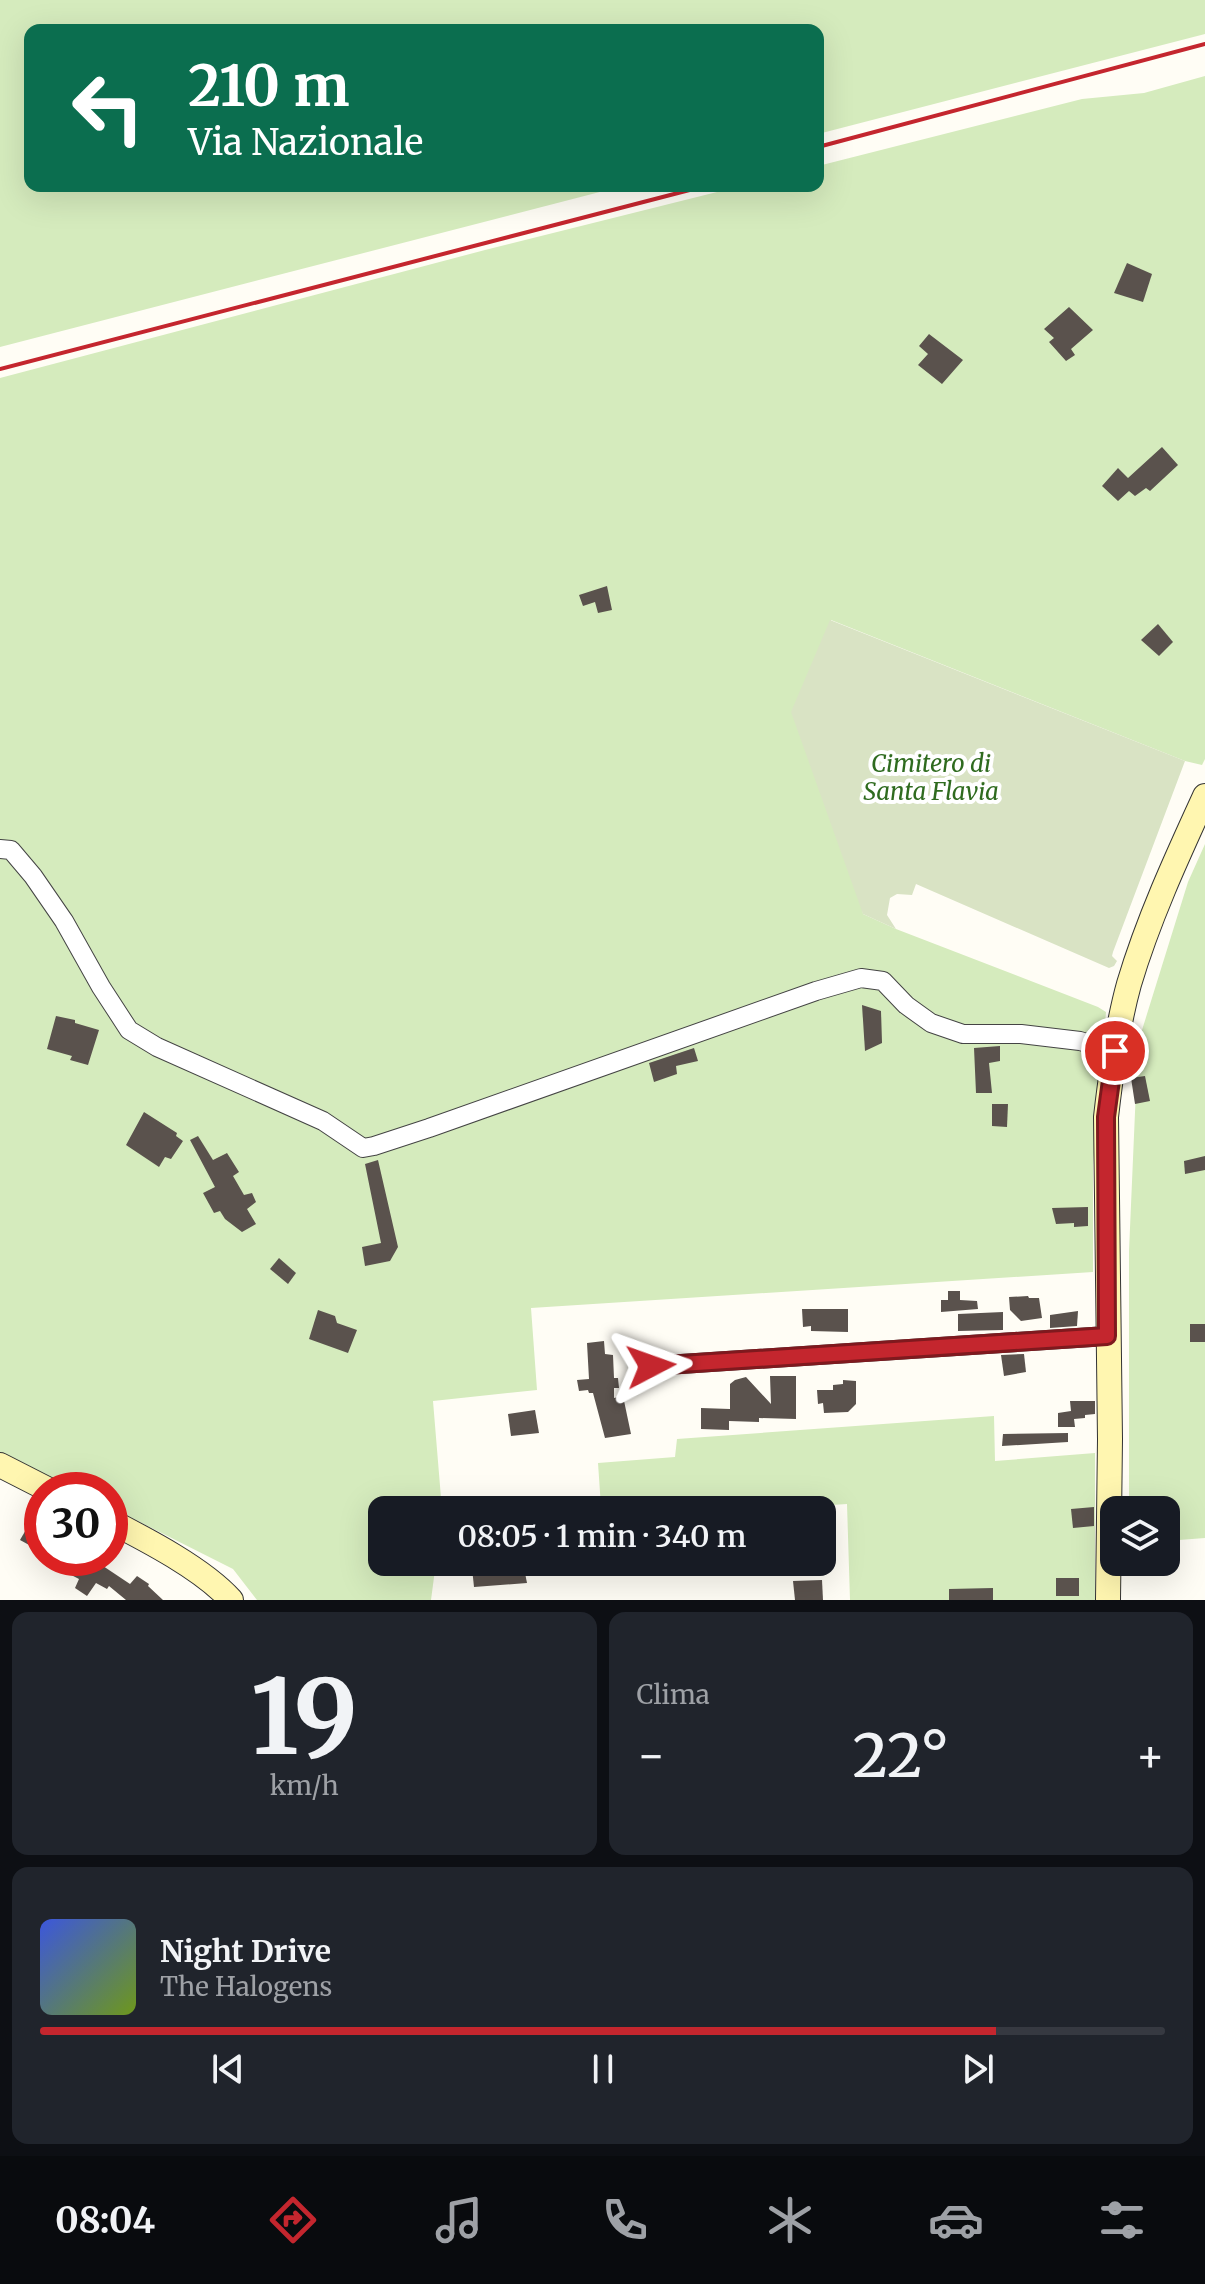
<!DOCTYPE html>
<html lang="it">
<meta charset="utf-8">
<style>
:root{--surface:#171b24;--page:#20242c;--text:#f1f3f6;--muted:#9ea1a6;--line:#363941;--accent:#c4262e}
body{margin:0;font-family:Merriweather,serif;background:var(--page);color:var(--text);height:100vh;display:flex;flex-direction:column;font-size:30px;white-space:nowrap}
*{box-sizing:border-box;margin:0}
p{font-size:26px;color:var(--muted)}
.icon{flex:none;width:44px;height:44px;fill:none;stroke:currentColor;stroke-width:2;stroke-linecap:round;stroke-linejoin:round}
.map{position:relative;height:1600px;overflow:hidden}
.sheet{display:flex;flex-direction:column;gap:12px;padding:12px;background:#0d0f14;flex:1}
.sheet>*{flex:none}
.hud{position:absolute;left:24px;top:24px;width:800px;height:168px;border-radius:16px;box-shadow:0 8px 32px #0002;background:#0b6e4f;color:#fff;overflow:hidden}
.fabs{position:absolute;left:1100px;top:1496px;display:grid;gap:16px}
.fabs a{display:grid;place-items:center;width:80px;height:80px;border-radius:16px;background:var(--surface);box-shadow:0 8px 32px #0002;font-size:40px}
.speed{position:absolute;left:24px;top:1472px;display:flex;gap:16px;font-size:40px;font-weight:700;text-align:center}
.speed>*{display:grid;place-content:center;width:104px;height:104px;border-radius:50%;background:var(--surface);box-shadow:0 8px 32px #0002;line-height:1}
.speed .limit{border:12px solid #d22;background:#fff;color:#111}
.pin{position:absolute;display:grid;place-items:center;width:68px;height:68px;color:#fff;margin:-34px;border:4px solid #fff;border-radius:50%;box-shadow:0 2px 8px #0007}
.me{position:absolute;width:88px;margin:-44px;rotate:86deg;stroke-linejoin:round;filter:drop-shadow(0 0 6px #0008)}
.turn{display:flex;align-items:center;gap:28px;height:168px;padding:0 32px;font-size:36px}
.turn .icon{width:104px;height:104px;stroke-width:2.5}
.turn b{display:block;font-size:56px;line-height:68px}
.big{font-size:60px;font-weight:600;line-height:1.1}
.sheet .card{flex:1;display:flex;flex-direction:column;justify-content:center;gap:12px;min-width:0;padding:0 28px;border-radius:16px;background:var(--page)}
.sheet .dial{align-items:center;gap:0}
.dial b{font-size:104px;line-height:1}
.song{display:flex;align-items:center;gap:24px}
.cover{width:96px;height:96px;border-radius:12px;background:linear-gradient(135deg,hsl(230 70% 55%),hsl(80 70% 35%))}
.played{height:8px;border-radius:4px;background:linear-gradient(90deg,var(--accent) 85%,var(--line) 85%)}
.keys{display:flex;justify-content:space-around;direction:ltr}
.heat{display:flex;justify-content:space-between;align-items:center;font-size:44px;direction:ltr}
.sheet .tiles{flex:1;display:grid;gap:12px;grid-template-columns:1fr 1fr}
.card:last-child{grid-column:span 2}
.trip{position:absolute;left:368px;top:1496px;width:468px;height:80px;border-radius:16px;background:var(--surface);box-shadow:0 8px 32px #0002;font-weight:600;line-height:80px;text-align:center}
.menu{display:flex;height:128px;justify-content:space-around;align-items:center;background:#090b0e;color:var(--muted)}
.menu .icon{width:56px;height:56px}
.menu .selected{color:var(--accent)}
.menu b{font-size:36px;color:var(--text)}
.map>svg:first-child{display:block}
</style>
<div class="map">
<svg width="1205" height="1600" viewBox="0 0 1205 1600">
<rect width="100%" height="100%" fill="#fffdf5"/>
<g fill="#d5ebbd">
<polygon points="0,0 1205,0 1205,34 818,134 818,30 30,30 30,186 623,186 0,347"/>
<polygon points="1205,76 1205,759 1202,765 1185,761 831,620 863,914 896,929 1098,1007 1106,1012 1093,1165 1093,1272 531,1308 537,1390 433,1401 442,1510 382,1510 382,1562 436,1562 431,1600 257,1600 233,1569 110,1507 110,1490 76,1490 0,1452 0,378 485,250 741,186 818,186 818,166 1082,99 1144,93"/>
<polygon points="1205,844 1205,1538 1166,1541 1166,1510 1129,1510 1129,1251 1138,1043 1188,882"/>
<polygon points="994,1416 995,1461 1095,1453 1095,1600 850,1600 847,1504 753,1510 610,1510 601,1507 598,1463 675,1457 677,1439"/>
</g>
<polygon fill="#d9e3c4" points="830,620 1185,761 1113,952 1112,956 1117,961 1114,966 1109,968 916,884 912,895 897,894 890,898 887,915 896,929 863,914 791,712"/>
<g fill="#5a524d">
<polygon points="1127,263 1152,274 1143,302 1114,293"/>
<polygon points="1069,307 1093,330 1071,349 1075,355 1066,361 1049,342 1054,338 1044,329"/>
<polygon points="929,334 963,360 942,384 918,365 928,354 919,346"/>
<polygon points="1162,447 1178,465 1150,491 1146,488 1135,496 1129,491 1118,501 1102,486 1118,468 1128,478"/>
<polygon points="607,586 612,610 598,613 595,602 583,606 579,595"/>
<polygon points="1158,624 1173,642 1159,656 1141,640"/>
<polygon points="862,1005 881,1011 882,1043 865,1051"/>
<polygon points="56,1016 75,1020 75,1023 99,1030 88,1065 70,1060 72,1056 47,1049"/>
<polygon points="1000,1046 1000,1061 989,1063 992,1093 976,1093 974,1048"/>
<polygon points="694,1048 698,1061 676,1066 677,1074 654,1082 649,1063"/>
<polygon points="1145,1076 1150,1101 1135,1104 1131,1078"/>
<polygon points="992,1104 1008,1104 1007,1127 992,1126"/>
<polygon points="144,1112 177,1133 176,1136 183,1141 171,1159 165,1157 159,1167 126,1145"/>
<polygon points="198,1136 213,1160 227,1153 239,1172 233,1176 244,1195 252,1193 256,1202 247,1209 256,1224 242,1232 225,1219 220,1211 214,1213 203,1193 215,1187 190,1140"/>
<polygon points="1205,1156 1205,1170 1185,1174 1184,1161"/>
<polygon points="378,1160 398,1247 390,1261 365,1266 362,1247 381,1243 365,1164"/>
<polygon points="1088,1207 1088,1226 1074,1227 1074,1223 1056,1224 1052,1208"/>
<polygon points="279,1258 296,1273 288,1284 270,1269"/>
<polygon points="948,1291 960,1291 960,1300 977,1301 978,1309 941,1312 941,1300 948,1300"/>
<polygon points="1028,1296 1029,1298 1039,1298 1042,1318 1021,1321 1010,1310 1009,1297"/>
<polygon points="802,1309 848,1309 848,1332 811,1331 811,1326 803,1327"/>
<polygon points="318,1310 335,1316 337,1323 357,1330 348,1353 309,1339"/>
<polygon points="1078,1311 1077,1326 1050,1328 1050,1315"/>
<polygon points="1003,1312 1003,1330 958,1331 958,1314"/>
<rect x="1190" y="1324" width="15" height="18"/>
<polygon points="604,1341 605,1354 613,1355 614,1378 618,1378 619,1388 614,1388 614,1398 623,1396 631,1434 605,1438 593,1393 589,1393 588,1390 579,1391 577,1380 589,1379 587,1343"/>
<polygon points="1024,1354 1026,1372 1004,1376 1001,1355"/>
<polygon points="770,1376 796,1376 796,1419 759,1418 759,1422 729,1421 729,1430 701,1429 701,1408 730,1409 730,1384 735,1380 746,1377 771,1404"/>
<polygon points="843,1380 856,1381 856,1404 848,1412 824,1413 823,1403 818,1404 817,1390 833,1390 833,1385 843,1384"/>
<polygon points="1070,1401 1095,1401 1095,1414 1085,1415 1085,1418 1074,1419 1075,1427 1058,1427 1058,1413 1071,1411"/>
<polygon points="535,1410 539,1433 511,1436 508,1414"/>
<polygon points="1068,1433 1068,1442 1002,1446 1003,1434"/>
<polygon points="1094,1507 1094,1526 1073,1528 1071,1509"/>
<polygon points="31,1521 42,1526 42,1552 20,1540"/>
<polygon points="38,1558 91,1558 130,1584 137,1576 149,1584 148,1586 163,1600 126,1600 109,1586 107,1589 96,1583 87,1596 75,1588 79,1579"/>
<polygon points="523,1563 527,1583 474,1587 472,1568"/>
<rect x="1056" y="1578" width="23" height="18"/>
<polygon points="822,1580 823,1600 795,1600 793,1581"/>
<polygon points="993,1588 993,1600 949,1600 949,1589"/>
</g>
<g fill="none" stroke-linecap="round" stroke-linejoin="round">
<defs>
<g id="minor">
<polyline points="0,849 11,850 33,876 64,921 101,987 129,1030 157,1047 323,1121 363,1148 374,1146 429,1128 816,991 861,978 883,981 906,1005 931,1023 963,1034 1021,1034 1080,1041 1115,1051"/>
<polyline points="651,1366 1107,1336"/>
</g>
<g id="secondary">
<polyline points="0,1465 49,1490"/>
<path d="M110,1521C147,1540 203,1569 231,1600"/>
<path d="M1108,1600L1110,1439L1106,1117C1111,1073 1117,1027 1129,984C1148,920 1177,857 1205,796"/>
</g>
</defs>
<use href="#minor" stroke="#444" stroke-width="20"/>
<use href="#secondary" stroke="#333" stroke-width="26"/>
<use href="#minor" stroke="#fff" stroke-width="18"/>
<use href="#secondary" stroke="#fff6b0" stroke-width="24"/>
<g stroke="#c4262e" stroke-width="4">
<polyline points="818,147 1205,44"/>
<polyline points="0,369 705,186"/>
</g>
</g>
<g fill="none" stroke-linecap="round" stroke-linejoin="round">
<defs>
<polyline id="route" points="651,1366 1107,1336 1106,1117 1115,1051"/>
</defs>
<use href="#route" stroke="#7f191e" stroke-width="20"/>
<use href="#route" stroke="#c4262e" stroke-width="14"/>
</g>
<g text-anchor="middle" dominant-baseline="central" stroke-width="8" stroke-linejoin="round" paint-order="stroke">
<g font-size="24" font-style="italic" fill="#2f6b1f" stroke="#fff">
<text x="931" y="763">Cimitero di<tspan x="931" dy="28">Santa Flavia</tspan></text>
</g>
</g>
</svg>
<div class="fabs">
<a><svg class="icon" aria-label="layers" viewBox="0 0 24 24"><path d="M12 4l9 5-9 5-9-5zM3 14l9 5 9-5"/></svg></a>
</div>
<div class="speed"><div class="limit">30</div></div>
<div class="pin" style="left:1115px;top:1051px;background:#d93025"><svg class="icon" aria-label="arrive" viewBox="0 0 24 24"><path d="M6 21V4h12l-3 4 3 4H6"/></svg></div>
<svg class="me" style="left:651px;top:1366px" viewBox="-20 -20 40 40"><path d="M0-17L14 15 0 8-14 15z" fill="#c4262e" stroke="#fff" stroke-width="4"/></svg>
<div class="trip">08:05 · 1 min · 340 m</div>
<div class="hud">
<div class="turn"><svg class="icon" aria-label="left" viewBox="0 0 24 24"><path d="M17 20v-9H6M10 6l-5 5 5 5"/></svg><div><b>210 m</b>Via Nazionale</div></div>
</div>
</div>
<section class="sheet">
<div class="tiles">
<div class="card dial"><b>19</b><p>km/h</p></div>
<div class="card"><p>Clima</p>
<div class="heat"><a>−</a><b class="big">22°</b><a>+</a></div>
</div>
<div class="card">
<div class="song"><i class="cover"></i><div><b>Night Drive</b><p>The Halogens</p></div></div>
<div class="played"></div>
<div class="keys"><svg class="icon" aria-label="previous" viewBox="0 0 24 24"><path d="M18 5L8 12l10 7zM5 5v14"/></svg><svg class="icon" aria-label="pause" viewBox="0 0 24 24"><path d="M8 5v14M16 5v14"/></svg><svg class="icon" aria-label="next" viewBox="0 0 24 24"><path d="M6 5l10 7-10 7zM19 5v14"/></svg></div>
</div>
</div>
</section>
<nav class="menu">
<b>08:04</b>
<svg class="icon selected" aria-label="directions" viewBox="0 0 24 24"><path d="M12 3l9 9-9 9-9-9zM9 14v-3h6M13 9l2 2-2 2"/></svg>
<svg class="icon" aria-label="music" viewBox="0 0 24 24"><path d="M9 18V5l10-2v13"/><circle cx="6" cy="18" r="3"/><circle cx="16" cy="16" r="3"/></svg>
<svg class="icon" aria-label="phone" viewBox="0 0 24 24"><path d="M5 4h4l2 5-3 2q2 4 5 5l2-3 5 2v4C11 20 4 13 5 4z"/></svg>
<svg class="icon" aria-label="climate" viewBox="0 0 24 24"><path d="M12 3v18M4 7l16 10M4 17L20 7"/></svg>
<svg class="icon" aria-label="car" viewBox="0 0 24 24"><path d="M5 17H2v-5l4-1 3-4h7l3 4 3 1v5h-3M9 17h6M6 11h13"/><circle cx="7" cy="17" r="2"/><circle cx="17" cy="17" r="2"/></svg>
<svg class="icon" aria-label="filters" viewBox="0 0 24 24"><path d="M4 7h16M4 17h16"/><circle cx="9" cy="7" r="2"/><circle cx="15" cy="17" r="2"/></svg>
</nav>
